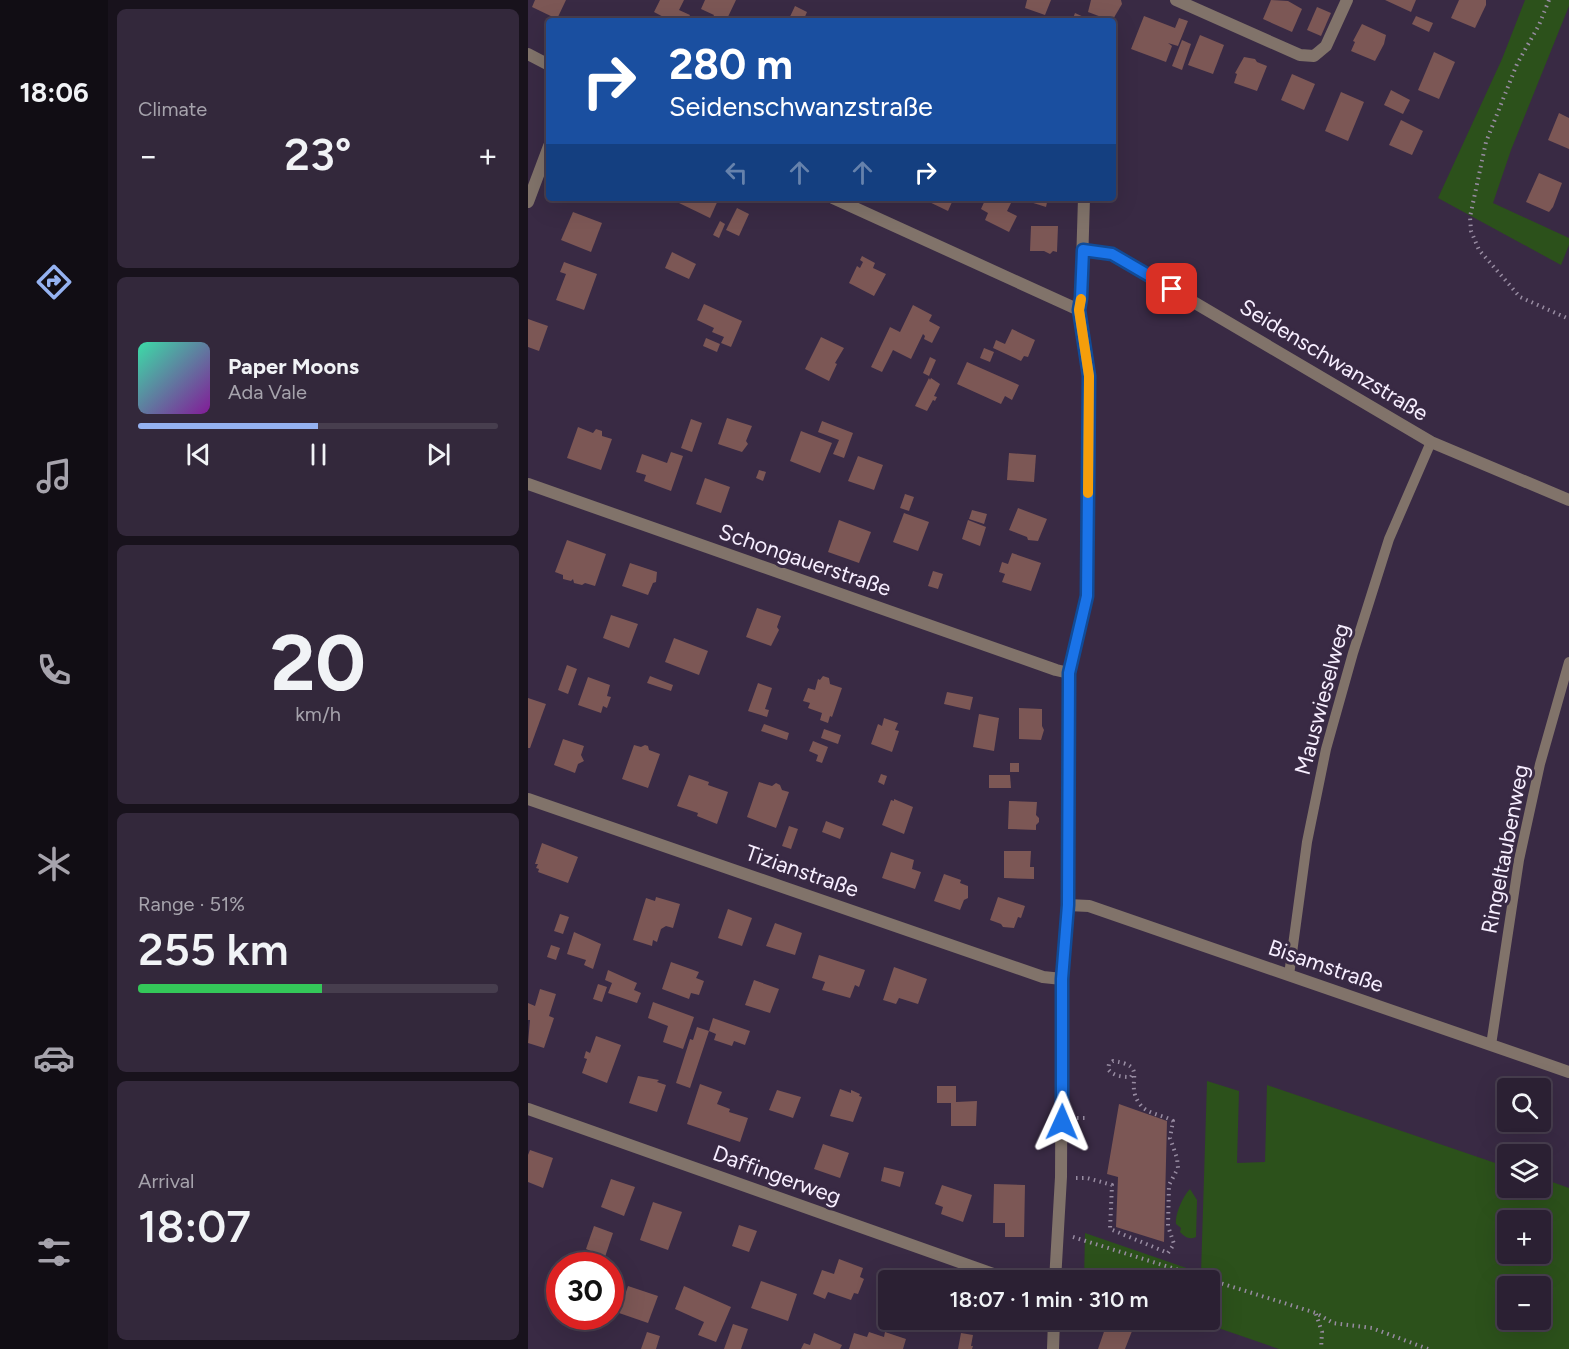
<!DOCTYPE html>
<meta charset="utf-8">
<style>
:root{--surface:#2b2033;--page:#33283b;--text:#f1f3f6;--muted:#a6a3ac;--line:#473e4e;--accent:#95b2f1}
body{margin:0;font-family:Figtree,sans-serif;background:var(--page);color:var(--text);height:100vh;display:flex;flex-direction:column;font-size:22px;white-space:nowrap}
*{box-sizing:border-box;margin:0}
p{font-size:20px;color:var(--muted)}
.icon{flex:none;width:33px;height:33px;fill:none;stroke:currentColor;stroke-width:2;stroke-linecap:round;stroke-linejoin:round}
.map{position:relative;flex:1;overflow:hidden}
.side{display:flex;flex-direction:column;gap:9px;padding:9px;background:#18121c;width:420px}
.side>*{flex:none}
.top-card{position:absolute;left:18px;top:18px;width:570px;height:183px;border-radius:6px;box-shadow:0 6px 24px #0002,0 0 0 2px var(--line);background:#1a4fa0;color:#fff;overflow:hidden}
.buttons{position:absolute;left:969px;top:1078px;display:grid;gap:12px}
.buttons a{display:grid;place-items:center;width:54px;height:54px;border-radius:6px;background:var(--surface);box-shadow:0 6px 24px #0002,0 0 0 2px var(--line);font-size:30px}
.speed{position:absolute;left:18px;top:1252px;display:flex;gap:12px;font-size:30px;font-weight:700;text-align:center}
.speed>*{display:grid;place-content:center;width:78px;height:78px;border-radius:50%;background:var(--surface);box-shadow:0 6px 24px #0002,0 0 0 2px var(--line);line-height:1}
.speed .limit{border:9px solid #d22;background:#fff;color:#111}
.pin{position:absolute;display:grid;place-items:center;width:51px;height:51px;color:#fff;margin:-26px;border-radius:12px;box-shadow:0 3px 9px #0006}
.me{position:absolute;width:66px;margin:-33px;rotate:1deg;stroke-linejoin:round;filter:drop-shadow(0 0 4px #0008)}
.turn{display:flex;align-items:center;gap:21px;height:126px;padding:0 24px;font-size:27px}
.turn .icon{width:78px;height:78px;stroke-width:2.5}
.turn b{display:block;font-size:42px;line-height:51px}
.lanes{display:flex;align-items:center;height:57px;padding:0 24px;background:#0003;justify-content:center;gap:30px;direction:ltr}
.lanes .off{opacity:.35}
.big{font-size:45px;font-weight:600;line-height:1.1}
.side .tile{flex:1;display:flex;flex-direction:column;justify-content:center;gap:9px;min-width:0;padding:0 21px;border-radius:9px;background:var(--page)}
.side .dial{align-items:center;gap:0}
.dial b{font-size:78px;line-height:1}
.song{display:flex;align-items:center;gap:18px}
.cover{width:72px;height:72px;border-radius:9px;background:linear-gradient(135deg,hsl(160 70% 55%),hsl(290 70% 35%))}
.played{height:6px;border-radius:3px;background:linear-gradient(90deg,var(--accent) 50%,var(--line) 50%)}
.keys{display:flex;justify-content:space-around;direction:ltr}
.heat{display:flex;justify-content:space-between;align-items:center;font-size:33px;direction:ltr}
.charge{height:9px;border-radius:4px;background:linear-gradient(90deg,#34c759 51%,var(--line) 0)}
.trip{position:absolute;left:350px;top:1270px;width:342px;height:60px;border-radius:6px;background:var(--surface);box-shadow:0 6px 24px #0002,0 0 0 2px var(--line);font-weight:600;line-height:60px;text-align:center}
main{display:flex;flex:1;min-height:0}
.tab-bar{display:flex;flex-direction:column;width:108px;justify-content:space-around;align-items:center;background:#110d14;color:var(--muted)}
.tab-bar .icon{width:42px;height:42px}
.tab-bar .current{color:var(--accent)}
.tab-bar b{font-size:27px;color:var(--text)}
.map>svg:first-child{display:block}
</style>
<main>
<nav class="tab-bar">
<b>18:06</b>
<svg class="icon current" aria-label="directions" viewBox="0 0 24 24"><path d="M12 3l9 9-9 9-9-9zM9 14v-3h6M13 9l2 2-2 2"/></svg>
<svg class="icon" aria-label="music" viewBox="0 0 24 24"><path d="M9 18V5l10-2v13"/><circle cx="6" cy="18" r="3"/><circle cx="16" cy="16" r="3"/></svg>
<svg class="icon" aria-label="phone" viewBox="0 0 24 24"><path d="M5 4h4l2 5-3 2q2 4 5 5l2-3 5 2v4C11 20 4 13 5 4z"/></svg>
<svg class="icon" aria-label="climate" viewBox="0 0 24 24"><path d="M12 3v18M4 7l16 10M4 17L20 7"/></svg>
<svg class="icon" aria-label="car" viewBox="0 0 24 24"><path d="M5 17H2v-5l4-1 3-4h7l3 4 3 1v5h-3M9 17h6M6 11h13"/><circle cx="7" cy="17" r="2"/><circle cx="17" cy="17" r="2"/></svg>
<svg class="icon" aria-label="filters" viewBox="0 0 24 24"><path d="M4 7h16M4 17h16"/><circle cx="9" cy="7" r="2"/><circle cx="15" cy="17" r="2"/></svg>
</nav>
<section class="side">
<div class="tile"><p>Climate</p>
<div class="heat"><a>−</a><b class="big">23°</b><a>+</a></div>
</div>
<div class="tile">
<div class="song"><i class="cover"></i><div><b>Paper Moons</b><p>Ada Vale</p></div></div>
<div class="played"></div>
<div class="keys"><svg class="icon" aria-label="previous" viewBox="0 0 24 24"><path d="M18 5L8 12l10 7zM5 5v14"/></svg><svg class="icon" aria-label="pause" viewBox="0 0 24 24"><path d="M8 5v14M16 5v14"/></svg><svg class="icon" aria-label="next" viewBox="0 0 24 24"><path d="M6 5l10 7-10 7zM19 5v14"/></svg></div>
</div>
<div class="tile dial"><b>20</b><p>km/h</p></div>
<div class="tile"><p>Range · 51%</p><b class="big">255 km</b><div class="charge"></div></div>
<div class="tile"><p>Arrival</p><b class="big">18:07</b></div>
</section>
<div class="map">
<svg width="1041" height="1349" viewBox="0 0 1041 1349">
<rect width="100%" height="100%" fill="#392a44"/>
<g fill="#2c511b" fill-rule="evenodd">
<polygon points="997,0 1041,0 1041,6 983,150 965,203 1041,238 1041,245 1033,265 910,198 974,59"/>
<path d="M679,1081L711,1091L709,1163L737,1162L739,1085L979,1167L980,1188H1012L1013,1178L1041,1188V1349H751L667,1320H681V1281H556L557,1233L673,1273ZM980,1221H1012V1254H980ZM980,1287H1012V1320H980Z"/>
<path d="M662,1189L669,1200L668,1237C661,1240 657,1237 652,1232L653,1228L648,1224C647,1214 655,1196 662,1189Z"/>
</g>
<g fill="#7c5755">
<polygon points="7,0 38,0 29,19 4,7"/>
<polygon points="132,0 156,0 151,10 162,15 159,21 143,21 126,12"/>
<polygon points="177,0 208,0 198,21 183,21 186,15 173,9"/>
<polygon points="499,0 523,0 517,15 497,8"/>
<polygon points="563,0 593,0 594,4 584,21 560,12"/>
<polygon points="743,0 760,1 774,9 764,32 735,19"/>
<polygon points="857,0 888,0 883,12"/>
<polygon points="931,0 958,0 958,5 947,28 923,18"/>
<polygon points="267,6 279,12 275,21 260,21"/>
<polygon points="789,7 803,13 793,36 779,30"/>
<polygon points="547,13 558,18 557,21 544,21"/>
<polygon points="616,16 647,28 651,18 660,21 650,46 640,43 644,46 638,62 603,49"/>
<polygon points="888,16 905,23 901,32 884,24"/>
<polygon points="834,24 858,35 856,44 847,61 823,51 827,42 825,41"/>
<polygon points="672,35 696,45 685,74 660,65"/>
<polygon points="654,40 663,44 654,70 644,66"/>
<polygon points="906,52 927,62 911,99 890,90"/>
<polygon points="716,57 727,59 729,62 739,66 729,91 706,83 709,74 707,73"/>
<polygon points="764,74 787,84 776,110 753,100"/>
<polygon points="863,90 882,100 875,114 856,105"/>
<polygon points="813,92 836,102 820,141 797,131"/>
<polygon points="1031,113 1041,118 1041,149 1020,140"/>
<polygon points="873,120 895,131 884,155 861,145"/>
<polygon points="1011,173 1034,183 1025,207 1021,212 998,202"/>
<polygon points="153,198 191,198 182,218 151,203"/>
<polygon points="393,198 430,198 424,202 420,211"/>
<polygon points="458,198 485,199 479,211 489,216 481,232 457,220 460,213 453,209"/>
<polygon points="499,198 520,198 518,207 499,201"/>
<polygon points="209,208 221,214 211,236 198,230"/>
<polygon points="45,212 74,223 63,252 33,240"/>
<polygon points="192,221 197,224 191,238 185,235"/>
<polygon points="503,226 530,226 529,252 525,251 522,254 516,251 502,251"/>
<polygon points="144,252 168,264 161,279 137,268"/>
<polygon points="334,256 347,263 345,268 358,274 346,296 321,283 329,266 332,268 335,262 332,260"/>
<polygon points="36,262 69,274 56,310 28,300 38,274 32,272"/>
<polygon points="176,304 214,321 203,347 193,343 196,337 184,332 186,328 169,320"/>
<polygon points="385,305 404,315 401,321 412,327 404,343 396,339 397,336 395,334 383,359 365,350 354,372 343,367 362,327 372,332"/>
<polygon points="0,319 20,326 11,351 0,347"/>
<polygon points="484,329 507,340 500,357 496,356 493,361 465,348 468,340 477,344"/>
<polygon points="293,337 316,348 307,363 309,364 301,381 277,369"/>
<polygon points="178,338 192,344 189,352 175,346"/>
<polygon points="456,348 466,352 462,362 452,358"/>
<polygon points="402,357 408,360 401,376 395,373"/>
<polygon points="439,362 491,385 484,400 477,396 473,404 429,384"/>
<polygon points="401,378 402,380 403,378 412,384 406,396 409,397 407,401 405,400 399,411 387,406"/>
<polygon points="199,418 224,426 218,441 220,444 214,452 190,444"/>
<polygon points="163,419 174,423 164,452 153,448"/>
<polygon points="294,421 325,433 316,458 305,454 311,440 290,432"/>
<polygon points="50,427 65,433 68,429 74,431 74,436 84,439 73,470 39,458"/>
<polygon points="273,431 304,443 292,473 262,461"/>
<polygon points="143,452 155,456 143,491 116,481 118,475 108,472 114,454 139,463"/>
<polygon points="481,453 508,455 506,482 479,480"/>
<polygon points="330,456 355,465 346,490 320,481"/>
<polygon points="231,470 238,472 235,481 228,478"/>
<polygon points="177,478 202,487 193,513 168,504"/>
<polygon points="377,494 386,497 381,511 372,508"/>
<polygon points="490,508 519,519 510,541 500,540 499,537 481,530"/>
<polygon points="444,510 459,514 456,524 441,519"/>
<polygon points="376,513 401,522 390,551 365,542"/>
<polygon points="311,520 343,532 331,563 300,552"/>
<polygon points="440,520 458,527 452,546 434,539"/>
<polygon points="39,540 78,554 67,586 57,583 54,585 46,583 45,579 43,581 35,579 35,575 27,572"/>
<polygon points="484,553 513,563 503,591 474,582 477,574 471,572 474,562 480,564"/>
<polygon points="102,563 129,572 128,582 125,583 120,595 94,586"/>
<polygon points="405,571 415,574 410,589 400,586"/>
<polygon points="229,608 253,616 249,627 251,630 243,646 218,637"/>
<polygon points="83,615 110,624 101,648 75,638"/>
<polygon points="146,638 180,651 171,675 137,662"/>
<polygon points="39,665 49,669 40,694 30,690"/>
<polygon points="122,676 145,685 143,691 119,683"/>
<polygon points="295,676 301,678 302,684 314,688 304,717 302,716 300,723 292,720 294,713 280,708 282,703 275,701 280,688 287,690 290,679 292,680"/>
<polygon points="60,677 82,685 79,696 83,697 79,708 75,706 73,713 50,705"/>
<polygon points="230,683 244,688 237,709 241,710 239,717 220,711"/>
<polygon points="419,692 445,697 442,710 416,704"/>
<polygon points="0,698 18,704 2,748 0,748"/>
<polygon points="491,708 514,709 514,726 516,730 513,740 491,739"/>
<polygon points="451,714 471,718 466,751 445,747"/>
<polygon points="356,718 370,723 367,730 371,731 364,752 343,744 350,724 354,726"/>
<polygon points="236,724 261,733 259,740 233,731"/>
<polygon points="296,729 313,735 310,744 293,738"/>
<polygon points="35,739 56,746 53,755 56,761 50,764 47,773 26,765"/>
<polygon points="285,741 300,747 294,763 288,761 290,755 281,751"/>
<polygon points="106,745 113,747 117,745 120,746 121,750 132,754 120,788 94,779"/>
<rect x="482" y="763" width="9" height="9"/>
<polygon points="353,774 359,776 356,785 350,782"/>
<polygon points="161,775 181,782 180,785 200,792 189,824 169,816 170,813 149,806"/>
<polygon points="461,775 482,775 483,788 461,788"/>
<polygon points="231,782 244,786 248,783 252,785 254,790 261,792 248,828 219,817"/>
<polygon points="366,799 385,807 376,834 354,825 363,800 366,801"/>
<polygon points="481,801 509,802 508,815 511,818 511,822 508,825 508,830 480,829"/>
<polygon points="298,821 316,828 312,839 294,832"/>
<polygon points="261,826 270,829 263,849 254,846"/>
<polygon points="14,843 50,857 40,883 10,872 11,869 8,868 10,864 7,864"/>
<polygon points="476,851 503,851 502,867 506,867 506,879 476,878"/>
<polygon points="363,852 386,860 384,869 393,872 387,889 354,878"/>
<polygon points="416,874 433,880 432,883 440,886 440,898 436,900 432,910 406,901"/>
<polygon points="128,897 152,904 145,928 138,926 133,929 129,942 125,940 124,946 105,940 118,898 127,901"/>
<polygon points="470,897 497,906 493,918 490,917 486,928 475,927 473,924 462,920"/>
<polygon points="200,909 224,918 214,946 190,938"/>
<polygon points="32,914 41,917 35,934 26,931"/>
<polygon points="247,923 274,933 267,955 238,946"/>
<polygon points="46,932 73,944 65,969 56,965 58,960 39,954"/>
<polygon points="23,945 32,948 28,960 19,957"/>
<polygon points="291,955 337,970 331,987 327,985 322,998 294,990 297,982 284,978"/>
<polygon points="143,962 171,972 168,978 176,981 171,995 163,993 161,999 134,989"/>
<polygon points="366,967 399,979 390,1004 371,998 368,1004 355,1000"/>
<polygon points="80,970 109,983 106,990 113,993 109,1003 80,993 84,983 77,980"/>
<polygon points="226,980 251,989 242,1013 217,1005"/>
<polygon points="70,984 79,987 74,1002 65,999"/>
<polygon points="12,989 28,994 21,1016 26,1018 16,1048 0,1043 2,1020 0,1020 0,1003 7,1006"/>
<polygon points="125,1002 166,1017 155,1049 135,1042 140,1026 120,1018"/>
<polygon points="185,1018 222,1031 217,1045 206,1041 204,1046 186,1040 188,1034 181,1031 162,1088 148,1083 162,1039 165,1040 169,1027 181,1031"/>
<polygon points="68,1036 93,1045 79,1083 54,1073 59,1059 56,1058 58,1051 62,1053"/>
<polygon points="110,1076 131,1080 129,1082 138,1085 129,1112 101,1103"/>
<polygon points="172,1084 194,1092 189,1104 202,1109 201,1112 220,1118 212,1142 159,1124"/>
<polygon points="409,1086 428,1086 428,1102 449,1101 448,1126 423,1126 423,1103 409,1103"/>
<polygon points="312,1089 323,1093 323,1090 332,1094 331,1096 334,1097 325,1122 302,1116"/>
<polygon points="249,1090 273,1097 265,1118 241,1110"/>
<polygon points="591,1104 639,1121 636,1242 588,1227 590,1177 579,1174"/>
<polygon points="295,1144 321,1153 312,1178 286,1169"/>
<polygon points="2,1150 25,1158 15,1188 0,1182 0,1155"/>
<polygon points="356,1167 376,1172 372,1187 353,1181"/>
<polygon points="83,1179 107,1187 96,1216 73,1207"/>
<polygon points="466,1184 497,1185 496,1237 477,1237 477,1223 465,1223"/>
<polygon points="414,1185 444,1195 435,1222 413,1214 415,1207 407,1204"/>
<polygon points="125,1202 154,1212 140,1250 112,1240"/>
<polygon points="211,1225 229,1231 221,1252 204,1246"/>
<polygon points="66,1226 85,1233 77,1257 58,1249"/>
<polygon points="311,1259 335,1268 332,1277 336,1279 330,1294 326,1293 323,1300 300,1292 297,1299 285,1294 294,1270 306,1274"/>
<polygon points="233,1281 269,1294 260,1321 223,1308"/>
<polygon points="100,1286 130,1296 120,1323 91,1313"/>
<polygon points="156,1286 203,1307 188,1342 170,1335 176,1322 147,1309"/>
<polygon points="579,1323 604,1331 597,1349 570,1349"/>
<polygon points="205,1324 220,1329 213,1349 196,1349"/>
<polygon points="119,1332 132,1336 128,1349 113,1349"/>
<polygon points="341,1332 356,1337 357,1332 378,1339 375,1349 321,1349 326,1333 339,1337"/>
<polygon points="286,1333 314,1345 312,1349 273,1349 276,1343 282,1345"/>
<polygon points="433,1333 445,1335 443,1346 445,1346 444,1349 430,1349"/>
</g>
<g fill="none" stroke-linecap="round" stroke-linejoin="round">
<g stroke="#988ca2" stroke-width="4" stroke-dasharray="1.5 4.5" stroke-linecap="butt">
<polyline points="1021,0 1011,25 989,64 958,142 942,217 943,231 951,250 992,297 1041,319"/>
<polyline points="549,1118 561,1118"/>
<path d="M548,1178H559L584,1185L582,1229L640,1253L646,1244L640,1226L641,1185L650,1168L649,1158L642,1138L645,1121C634,1114 619,1115 611,1103C596,1081 622,1066 585,1061L581,1064L580,1069C585,1076 594,1077 603,1077L606,1072"/>
<polyline points="545,1237 788,1313 805,1323 844,1328 900,1349"/>
<polyline points="788,1314 794,1332 793,1349"/>
</g>
<g stroke="#81736a" stroke-width="10">
<polyline points="761,975 779,842 798,749 825,653 861,539 903,442"/>
<polyline points="963,1045 991,860 1012,764 1041,662"/>
</g>
<g stroke="#81736a" stroke-width="12">
<polyline points="648,0 772,55 786,56 798,46 819,0"/>
<polyline points="0,54 21,65"/>
<polyline points="305,198 551,310"/>
<polyline points="0,202 21,146"/>
<polyline points="555,250 584,254 903,442 1041,500"/>
<polyline points="0,484 528,670 541,673"/>
<polyline points="0,799 515,977 534,979"/>
<polyline points="540,905 561,906 1041,1072"/>
<polyline points="0,1109 485,1281"/>
<polyline points="527,1281 533,1177 534,979 540,905 541,673 559,596 561,376 551,310 553,298 556,198"/>
<polyline points="525,1349 526,1320"/>
</g>
</g>
<g fill="none" stroke-linecap="round" stroke-linejoin="round">
<defs>
<polyline id="route" points="534,1122 534,979 540,905 541,673 559,596 561,376 551,310 553,298 555,250 584,254 644,289"/>
</defs>
<use href="#route" stroke="#114b97" stroke-width="15"/>
<use href="#route" stroke="#1a73e8" stroke-width="10"/>
<polyline stroke="#f59e0b" stroke-width="10" points="553,299 551,310 561,376 560,493"/>
</g>
<g text-anchor="middle" dominant-baseline="central" stroke-width="6" stroke-linejoin="round" paint-order="stroke">
<g font-size="22" fill="#f7eeff" stroke="#392a44">
<text transform="translate(806 360) rotate(31)">Seidenschwanzstraße</text>
<text transform="translate(277 560) rotate(19)">Schongauerstraße</text>
<text transform="translate(794 699) rotate(-75)">Mauswieselweg</text>
<text transform="translate(977 849) rotate(-79)">Ringeltaubenweg</text>
<text transform="translate(274 871) rotate(19)">Tizianstraße</text>
<text transform="translate(798 966) rotate(19)">Bisamstraße</text>
<text transform="translate(249 1175) rotate(20)">Daffingerweg</text>
</g>
</g>
</svg>
<div class="buttons">
<a><svg class="icon" aria-label="search" viewBox="0 0 24 24"><circle cx="10" cy="10" r="6"/><path d="M15 15l6 6"/></svg></a>
<a><svg class="icon" aria-label="layers" viewBox="0 0 24 24"><path d="M12 4l9 5-9 5-9-5zM3 14l9 5 9-5"/></svg></a>
<a>+</a>
<a>−</a>
</div>
<div class="speed"><div class="limit">30</div></div>
<div class="pin" style="left:644px;top:289px;background:#d93025"><svg class="icon" aria-label="arrive" viewBox="0 0 24 24"><path d="M6 21V4h12l-3 4 3 4H6"/></svg></div>
<svg class="me" style="left:534px;top:1122px" viewBox="-20 -20 40 40"><path d="M0-17L14 15 0 8-14 15z" fill="#1a73e8" stroke="#fff" stroke-width="4"/></svg>
<div class="trip">18:07 · 1 min · 310 m</div>
<div class="top-card">
<div class="turn"><svg class="icon" aria-label="right" viewBox="0 0 24 24"><path d="M7 20v-9h11M14 6l5 5-5 5"/></svg><div><b>280 m</b>Seidenschwanzstraße</div></div>
<div class="lanes"><svg class="icon off" aria-label="left" viewBox="0 0 24 24"><path d="M17 20v-9H6M10 6l-5 5 5 5"/></svg><svg class="icon off" aria-label="ahead" viewBox="0 0 24 24"><path d="M12 20V5M6 11l6-6 6 6"/></svg><svg class="icon off" aria-label="ahead" viewBox="0 0 24 24"><path d="M12 20V5M6 11l6-6 6 6"/></svg><svg class="icon" aria-label="right" viewBox="0 0 24 24"><path d="M7 20v-9h11M14 6l5 5-5 5"/></svg></div>
</div>
</div>
</main>
